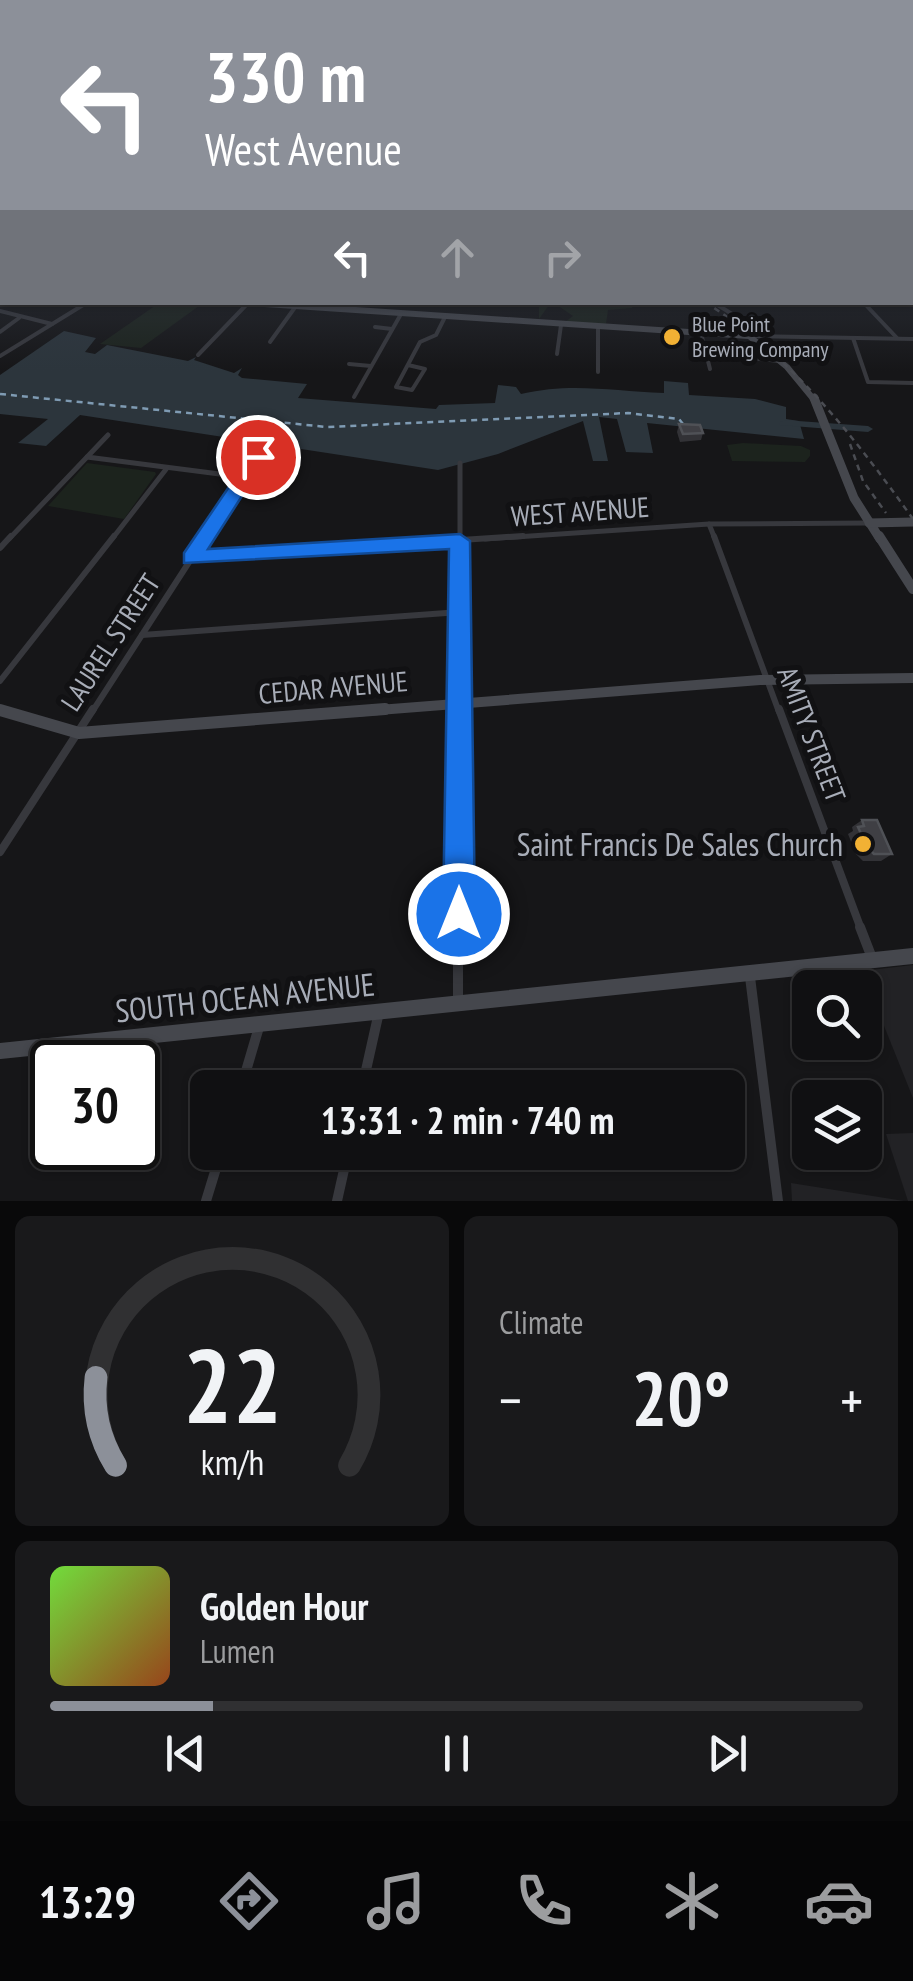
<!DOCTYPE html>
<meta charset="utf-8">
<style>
:root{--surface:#101012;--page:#19191b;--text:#f1f3f6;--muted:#9c9d9f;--line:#303032;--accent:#8c9099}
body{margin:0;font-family:"PT Sans Narrow",sans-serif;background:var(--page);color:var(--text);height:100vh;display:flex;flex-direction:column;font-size:38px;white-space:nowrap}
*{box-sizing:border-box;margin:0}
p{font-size:32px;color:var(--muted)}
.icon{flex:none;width:55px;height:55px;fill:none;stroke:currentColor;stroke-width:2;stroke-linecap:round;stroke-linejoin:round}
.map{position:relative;height:1201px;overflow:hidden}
.drawer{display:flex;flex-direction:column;gap:15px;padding:15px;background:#09090a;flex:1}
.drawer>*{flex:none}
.top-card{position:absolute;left:0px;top:0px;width:915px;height:305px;box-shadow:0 2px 8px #0004,0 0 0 2px var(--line);background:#8c9099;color:#fff;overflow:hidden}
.controls{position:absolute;left:792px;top:970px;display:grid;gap:20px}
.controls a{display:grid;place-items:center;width:90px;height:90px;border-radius:15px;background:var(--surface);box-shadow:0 2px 8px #0004,0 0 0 2px var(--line);font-size:50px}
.speed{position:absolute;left:30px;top:1040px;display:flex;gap:20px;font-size:50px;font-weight:700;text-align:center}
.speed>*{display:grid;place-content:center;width:130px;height:130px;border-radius:50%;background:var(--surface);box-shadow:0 2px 8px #0004,0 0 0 2px var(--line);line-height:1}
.speed .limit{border:5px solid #111;border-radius:15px;background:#fff;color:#111}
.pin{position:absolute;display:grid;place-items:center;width:85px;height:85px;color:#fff;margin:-42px;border:5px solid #fff;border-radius:50%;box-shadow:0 2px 10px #0007}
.me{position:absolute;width:110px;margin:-55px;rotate:0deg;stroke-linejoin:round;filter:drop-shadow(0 0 8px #0008)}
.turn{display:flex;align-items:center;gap:35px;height:210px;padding:0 40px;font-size:45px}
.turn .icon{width:130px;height:130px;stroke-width:2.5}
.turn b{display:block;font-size:70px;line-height:85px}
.lanes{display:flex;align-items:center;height:95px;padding:0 40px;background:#0003;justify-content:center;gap:50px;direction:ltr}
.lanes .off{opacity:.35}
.big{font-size:75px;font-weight:600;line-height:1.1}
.drawer .widget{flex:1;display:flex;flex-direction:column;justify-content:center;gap:15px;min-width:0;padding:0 35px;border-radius:15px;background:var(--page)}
.drawer .dial{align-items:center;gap:0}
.dial svg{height:260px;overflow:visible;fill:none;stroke:var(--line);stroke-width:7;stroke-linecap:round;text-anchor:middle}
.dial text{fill:var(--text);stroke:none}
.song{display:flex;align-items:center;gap:30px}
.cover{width:120px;height:120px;border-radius:15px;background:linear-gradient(135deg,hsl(100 70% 55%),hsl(20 70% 35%))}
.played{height:10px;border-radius:5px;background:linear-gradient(90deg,var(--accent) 20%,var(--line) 20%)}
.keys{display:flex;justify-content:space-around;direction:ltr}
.heat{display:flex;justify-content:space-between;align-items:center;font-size:55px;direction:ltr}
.drawer .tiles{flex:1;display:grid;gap:15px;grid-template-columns:1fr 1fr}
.widget:last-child{grid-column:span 2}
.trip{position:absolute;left:190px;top:1070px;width:555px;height:100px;border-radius:15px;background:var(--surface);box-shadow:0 2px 8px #0004,0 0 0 2px var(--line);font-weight:600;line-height:100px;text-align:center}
.tab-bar{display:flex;height:160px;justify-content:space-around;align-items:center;background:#060607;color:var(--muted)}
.tab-bar .icon{width:70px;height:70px}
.tab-bar .current{color:var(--accent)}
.tab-bar b{font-size:45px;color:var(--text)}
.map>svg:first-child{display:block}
</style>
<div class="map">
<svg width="913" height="1201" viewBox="0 0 913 1201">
<rect width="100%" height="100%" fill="#161618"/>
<g fill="#222225">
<polygon points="913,965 913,1098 862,971"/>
<polygon points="913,1133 913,1201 908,1201 886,1134"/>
<polygon points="791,1183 904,1201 792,1201"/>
</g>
<g fill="#1c231d">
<polygon points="159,303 203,303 141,348 100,344"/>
<polygon points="539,303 635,303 632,308 608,310 606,324 565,322 573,316 557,305 549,305 539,319"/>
<polygon points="743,443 801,446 810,450 810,456 805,462 732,461 727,445"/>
<polygon points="87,463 155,472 156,474 124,519 48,506"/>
</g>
<path fill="#2c353c" d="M64,331L96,338L85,352L95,354L107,345L188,361L196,357L194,360L234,373L242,368L238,375L242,378L307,384L298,398L436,409L439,405L495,403L498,385L516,387L521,394C571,382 612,391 664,393V381L688,383L689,395L755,399L786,407V419L799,421L804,439L647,423L653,453L626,452L617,419L599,417L608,461H593L583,421L498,454L438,470L80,415L46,446L18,443L48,419L0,414V375Z"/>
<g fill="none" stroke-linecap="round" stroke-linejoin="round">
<polygon fill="#2c353c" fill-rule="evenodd" points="784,420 868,426 873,429 868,432 780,425 779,423"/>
<polyline stroke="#7f9bb3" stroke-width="2.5" stroke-dasharray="6 5" stroke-linecap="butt" points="0,394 327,427 628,413 679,419 683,424"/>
<g stroke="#37383d" stroke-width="4">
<polyline points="713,302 767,336"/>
<polyline points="863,302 897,338"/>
<polyline points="0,311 52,324"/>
<polyline points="375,327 392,329"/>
<polyline points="598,327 598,372"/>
<polyline points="0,332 19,318"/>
<polyline points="701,333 710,369"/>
<polyline points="749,336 913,339"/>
<polyline points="853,338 868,382 913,383"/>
<polyline points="270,342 296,306"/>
<polyline points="557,354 561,325"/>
<polyline points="198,355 249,302"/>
<polyline points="0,356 88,302"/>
<polyline points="750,358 779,361"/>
<polyline points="349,364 371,366"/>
<polyline points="408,365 425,369 412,390 396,387 420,342 436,335 445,317"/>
<polyline points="354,397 401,314"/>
</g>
<g stroke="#37383d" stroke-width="5">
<polyline points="87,457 243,477"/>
<polyline points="709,524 715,539"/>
<polyline points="9,539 108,435"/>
<polyline points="112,539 167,468"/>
<polyline points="205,539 258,457"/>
<polyline points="460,539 460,463"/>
<polyline points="485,539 709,524 869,523"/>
</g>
<g stroke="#37383d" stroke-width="6">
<polyline points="714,536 779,712"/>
<polyline points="0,548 11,536"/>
<polyline points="191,558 523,536"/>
<polyline points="142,635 460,612"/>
<polyline points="0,681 114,536"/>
<polyline points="92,712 206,536"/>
<polyline points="459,712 460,536"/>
</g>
<g stroke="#37383d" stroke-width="8">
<polyline points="779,709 861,929"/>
<polyline points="0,852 93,709"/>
<polyline points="458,929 459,709"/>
</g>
<g stroke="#37383d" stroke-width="10">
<polyline points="860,927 872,958"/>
<polyline points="750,977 778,1201"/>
<polyline points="458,1000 458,927"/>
<polyline points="241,1088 259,1027"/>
<polyline points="362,1088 379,1012"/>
<polyline points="206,1201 221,1152"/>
<polyline points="337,1201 348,1152"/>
</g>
<polyline stroke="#45474d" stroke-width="6" points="265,304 749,336 787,367 815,401"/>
<g stroke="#45474d" stroke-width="9">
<polyline points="814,398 854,498 880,539"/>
<polyline points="869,523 913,522"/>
</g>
<g stroke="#45474d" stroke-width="10">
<polyline points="879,536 913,589"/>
<polyline points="0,710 6,712"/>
<polyline points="353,712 760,680 913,678"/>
</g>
<polyline stroke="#45474d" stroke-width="12" points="0,710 79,733 385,709"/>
<polyline stroke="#45474d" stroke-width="16" points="0,1051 913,956"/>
<g stroke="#4a4c52" stroke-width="2.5" stroke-dasharray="6 5" stroke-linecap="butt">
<path d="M705,302C794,359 852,434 913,519"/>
<polyline points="850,444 863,481 886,513"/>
</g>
</g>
<g fill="#323236">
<polygon points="679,424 703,433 701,440 680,442 677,432"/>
<polygon points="862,820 892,854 881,861 863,861 856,854 848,834 853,831 852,827"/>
</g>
<g fill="#3f3f44" stroke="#4f5156" stroke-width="2.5">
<polygon points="679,424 700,425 703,433 683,434"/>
<polygon points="862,820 877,820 892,854 874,854 867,847 858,827 864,826"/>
</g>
<linearGradient id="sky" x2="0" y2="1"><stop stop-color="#0c0c0d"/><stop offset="0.55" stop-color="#363c48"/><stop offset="1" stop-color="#363c48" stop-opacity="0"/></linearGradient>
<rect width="913" height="371" fill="url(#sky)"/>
<polygon fill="#1a73e8" stroke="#114b97" stroke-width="2.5" points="252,453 267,457 208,549 460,534 470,541 475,914 470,925 459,930 447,925 443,914 449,549 184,563 184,553"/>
<g fill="#f2b134" stroke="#111113" stroke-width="4">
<circle cx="672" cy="337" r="10"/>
<circle cx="863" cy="844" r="10"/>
</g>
<g text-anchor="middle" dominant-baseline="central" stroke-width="10" stroke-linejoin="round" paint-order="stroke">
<g font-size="22" fill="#a8adb8" stroke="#111113" text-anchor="start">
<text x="692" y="324">Blue Point<tspan x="692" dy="25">Brewing Company</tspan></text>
</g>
<g font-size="28" fill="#a8adb8" stroke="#111113">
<text transform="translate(580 511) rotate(-4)">WEST AVENUE</text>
<text transform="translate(110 642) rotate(-57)">LAUREL STREET</text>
<text transform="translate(333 687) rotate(-5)">CEDAR AVENUE</text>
<text transform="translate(812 734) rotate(69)">AMITY STREET</text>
</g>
<g font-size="32" fill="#a8adb8" stroke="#111113" text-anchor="end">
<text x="843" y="844">Saint Francis De Sales Church</text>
</g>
<g font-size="32" fill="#a8adb8" stroke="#111113">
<text transform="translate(245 997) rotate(-6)">SOUTH OCEAN AVENUE</text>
</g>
</g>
</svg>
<div class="controls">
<a><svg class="icon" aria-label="search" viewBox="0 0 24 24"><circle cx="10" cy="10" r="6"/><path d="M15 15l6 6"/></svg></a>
<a><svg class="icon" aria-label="layers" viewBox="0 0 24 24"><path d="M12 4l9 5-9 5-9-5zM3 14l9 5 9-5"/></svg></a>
</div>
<div class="speed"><div class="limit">30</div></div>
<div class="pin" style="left:258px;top:457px;background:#d93025"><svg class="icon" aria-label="arrive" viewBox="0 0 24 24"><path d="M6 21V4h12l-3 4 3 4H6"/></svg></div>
<svg class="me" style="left:459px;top:914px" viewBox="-20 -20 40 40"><circle r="17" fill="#1a73e8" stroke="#fff" stroke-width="3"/><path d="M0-11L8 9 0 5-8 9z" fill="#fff"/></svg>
<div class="trip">13:31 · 2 min · 740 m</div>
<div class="top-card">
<div class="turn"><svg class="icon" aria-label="left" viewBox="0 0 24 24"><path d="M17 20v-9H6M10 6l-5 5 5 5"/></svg><div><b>330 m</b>West Avenue</div></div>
<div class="lanes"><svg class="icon" aria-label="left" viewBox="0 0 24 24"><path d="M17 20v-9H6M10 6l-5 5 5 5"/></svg><svg class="icon off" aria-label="ahead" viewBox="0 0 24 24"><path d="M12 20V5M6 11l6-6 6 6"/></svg><svg class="icon off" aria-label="right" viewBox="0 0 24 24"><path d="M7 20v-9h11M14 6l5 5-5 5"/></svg></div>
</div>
</div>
<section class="drawer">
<div class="tiles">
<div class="widget dial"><svg viewBox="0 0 100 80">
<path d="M14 69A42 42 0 1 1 86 69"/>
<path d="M14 69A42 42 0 0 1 8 42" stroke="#8c9099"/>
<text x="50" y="56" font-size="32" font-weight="700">22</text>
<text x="50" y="72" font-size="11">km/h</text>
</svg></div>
<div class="widget"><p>Climate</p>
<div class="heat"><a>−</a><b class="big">20°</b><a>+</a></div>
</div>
<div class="widget">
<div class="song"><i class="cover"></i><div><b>Golden Hour</b><p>Lumen</p></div></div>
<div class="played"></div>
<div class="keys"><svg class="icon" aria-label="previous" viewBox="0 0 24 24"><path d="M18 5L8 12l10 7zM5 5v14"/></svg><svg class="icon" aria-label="pause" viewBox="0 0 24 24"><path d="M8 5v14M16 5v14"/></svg><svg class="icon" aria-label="next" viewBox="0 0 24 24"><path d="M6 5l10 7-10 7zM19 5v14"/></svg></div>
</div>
</div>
</section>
<nav class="tab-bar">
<b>13:29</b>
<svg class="icon current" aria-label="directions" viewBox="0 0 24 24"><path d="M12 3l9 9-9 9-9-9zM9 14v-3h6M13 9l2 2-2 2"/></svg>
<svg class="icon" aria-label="music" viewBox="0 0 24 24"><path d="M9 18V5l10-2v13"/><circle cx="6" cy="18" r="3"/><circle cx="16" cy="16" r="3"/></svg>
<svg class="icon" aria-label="phone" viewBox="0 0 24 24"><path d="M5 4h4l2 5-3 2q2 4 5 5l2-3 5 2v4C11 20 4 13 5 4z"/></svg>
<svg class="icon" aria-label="climate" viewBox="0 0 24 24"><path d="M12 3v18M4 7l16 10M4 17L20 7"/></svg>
<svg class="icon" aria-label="car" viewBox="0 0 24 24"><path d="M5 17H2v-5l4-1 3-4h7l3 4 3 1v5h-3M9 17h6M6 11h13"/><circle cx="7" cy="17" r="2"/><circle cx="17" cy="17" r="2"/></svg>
</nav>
